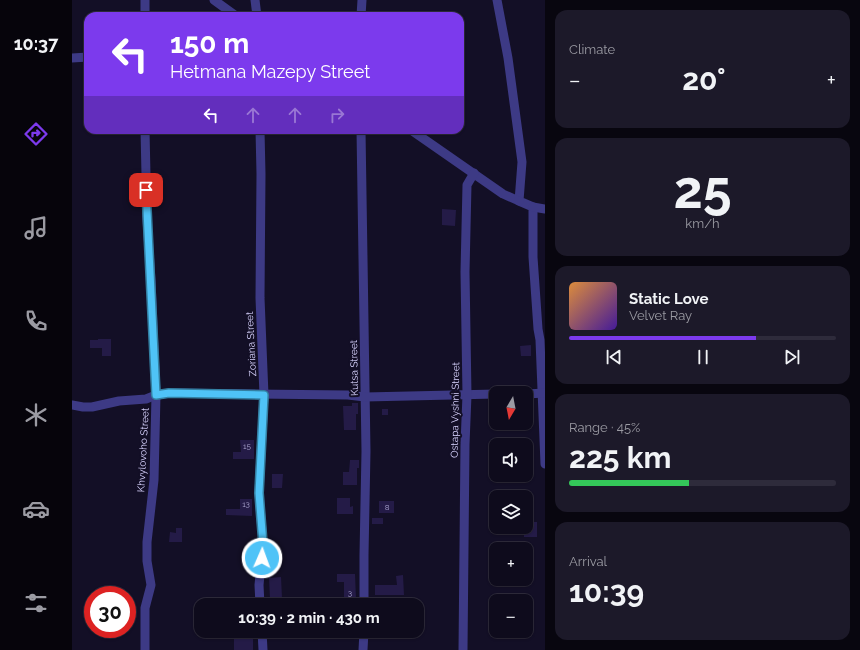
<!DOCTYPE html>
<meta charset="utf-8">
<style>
:root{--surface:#0e0b1c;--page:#1c1929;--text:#f1f3f6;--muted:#9b9ba3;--line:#2e2b3b;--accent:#7c3aed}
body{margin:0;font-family:Raleway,sans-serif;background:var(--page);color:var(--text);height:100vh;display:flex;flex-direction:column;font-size:15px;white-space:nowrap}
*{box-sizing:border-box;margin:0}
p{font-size:13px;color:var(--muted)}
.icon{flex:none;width:22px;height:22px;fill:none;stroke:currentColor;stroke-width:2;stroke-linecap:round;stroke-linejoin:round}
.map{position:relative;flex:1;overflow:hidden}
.panel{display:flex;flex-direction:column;gap:10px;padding:10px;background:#08060f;width:315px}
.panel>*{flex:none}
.guide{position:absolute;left:12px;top:12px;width:380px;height:122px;border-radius:12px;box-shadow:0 1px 3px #0004,0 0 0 1px var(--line);background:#7c3aed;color:#fff;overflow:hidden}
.needle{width:26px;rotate:190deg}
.controls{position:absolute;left:417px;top:386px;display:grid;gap:8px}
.controls a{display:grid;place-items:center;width:44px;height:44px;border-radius:8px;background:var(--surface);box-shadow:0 1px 3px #0004,0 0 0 1px var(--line);font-size:20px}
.speed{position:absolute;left:12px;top:586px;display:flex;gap:8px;font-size:20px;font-weight:700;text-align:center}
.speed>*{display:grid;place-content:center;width:52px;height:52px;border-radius:50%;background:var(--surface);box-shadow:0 1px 3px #0004,0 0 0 1px var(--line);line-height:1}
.speed .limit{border:6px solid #d22;background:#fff;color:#111}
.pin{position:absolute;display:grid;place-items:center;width:34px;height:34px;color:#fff;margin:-17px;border-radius:8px;box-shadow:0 2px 6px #0006}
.me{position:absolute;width:44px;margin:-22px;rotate:2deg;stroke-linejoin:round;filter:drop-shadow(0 0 3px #0008)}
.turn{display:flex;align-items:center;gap:14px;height:84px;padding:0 20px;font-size:18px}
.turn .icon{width:52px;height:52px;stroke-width:2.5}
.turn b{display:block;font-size:28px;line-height:34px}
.lanes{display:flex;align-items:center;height:38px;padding:0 20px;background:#0003;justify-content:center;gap:20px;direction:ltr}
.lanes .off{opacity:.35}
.big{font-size:30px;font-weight:700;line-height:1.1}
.panel .widget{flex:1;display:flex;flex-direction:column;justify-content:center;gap:6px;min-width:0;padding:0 14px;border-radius:12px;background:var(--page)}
.panel .dial{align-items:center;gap:0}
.dial b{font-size:52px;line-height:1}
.song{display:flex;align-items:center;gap:12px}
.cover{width:48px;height:48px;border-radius:6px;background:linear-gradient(135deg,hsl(30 70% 55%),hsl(260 70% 35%))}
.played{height:4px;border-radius:2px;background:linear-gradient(90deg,var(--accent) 70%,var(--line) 70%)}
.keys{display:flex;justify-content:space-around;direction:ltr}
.heat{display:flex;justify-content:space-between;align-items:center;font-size:22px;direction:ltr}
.charge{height:6px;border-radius:3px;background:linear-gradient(90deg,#34c759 45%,var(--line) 0)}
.trip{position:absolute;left:122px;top:598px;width:230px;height:40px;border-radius:12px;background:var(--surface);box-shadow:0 1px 3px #0004,0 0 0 1px var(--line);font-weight:700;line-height:40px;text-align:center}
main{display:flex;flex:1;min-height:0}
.tabs{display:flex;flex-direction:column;width:72px;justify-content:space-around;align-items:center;background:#06040b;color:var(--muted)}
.tabs .icon{width:28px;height:28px}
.tabs .active{color:var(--accent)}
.tabs b{font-size:18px;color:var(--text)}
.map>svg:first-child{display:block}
</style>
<main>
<nav class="tabs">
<b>10:37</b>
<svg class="icon active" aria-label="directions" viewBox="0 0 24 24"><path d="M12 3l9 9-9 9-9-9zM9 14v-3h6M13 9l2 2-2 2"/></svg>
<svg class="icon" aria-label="music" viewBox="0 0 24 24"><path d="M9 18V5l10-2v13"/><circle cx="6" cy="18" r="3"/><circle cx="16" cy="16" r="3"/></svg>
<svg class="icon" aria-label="phone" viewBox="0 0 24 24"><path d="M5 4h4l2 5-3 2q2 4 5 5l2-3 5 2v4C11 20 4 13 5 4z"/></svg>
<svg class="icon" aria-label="climate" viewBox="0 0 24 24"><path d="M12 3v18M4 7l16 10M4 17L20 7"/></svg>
<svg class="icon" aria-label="car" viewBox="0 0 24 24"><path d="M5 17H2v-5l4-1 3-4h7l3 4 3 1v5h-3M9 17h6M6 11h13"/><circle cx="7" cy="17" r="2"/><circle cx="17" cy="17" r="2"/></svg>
<svg class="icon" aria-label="filters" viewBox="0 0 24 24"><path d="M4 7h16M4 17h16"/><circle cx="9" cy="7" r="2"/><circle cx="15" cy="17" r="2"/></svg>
</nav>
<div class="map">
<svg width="473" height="650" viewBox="0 0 473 650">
<rect width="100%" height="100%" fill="#130f26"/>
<g fill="#241b47">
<polygon points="370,209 384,210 383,226 370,225"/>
<polygon points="26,339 39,339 39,356 30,356 30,348 18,348 18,340 26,340"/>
<polygon points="459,345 459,356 449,356 448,346"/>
<polygon points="280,403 286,403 286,414 284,414 284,430 272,430 271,406 280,406"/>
<rect x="310" y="409" width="6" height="6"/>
<polygon points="168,440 182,440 182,459 161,459 161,452 169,452"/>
<polygon points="460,444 460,458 454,458 454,445"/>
<polygon points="278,460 287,460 287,468 285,468 285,485 271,485 271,472 277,472"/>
<polygon points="200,474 211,474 210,488 200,488"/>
<polygon points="265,498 278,498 278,507 281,506 281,514 265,514"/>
<polygon points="168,499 180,499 180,516 154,515 154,509 168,509"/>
<rect x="307" y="501" width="15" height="12"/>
<rect x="300" y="518" width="11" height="6"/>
<polygon points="454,522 465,522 465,537 452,537 452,527 454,527"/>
<polygon points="104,528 110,528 110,542 97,542 98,532 104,533"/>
<polygon points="265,574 283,574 284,599 272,598 272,582 265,582"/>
<polygon points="331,575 332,595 303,595 303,585 325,585 324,576"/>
<polygon points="209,577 210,598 198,599 197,578"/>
<polygon points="181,634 181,650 162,650 162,635"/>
</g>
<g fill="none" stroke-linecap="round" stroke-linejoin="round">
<g stroke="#3d3a85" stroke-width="9">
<polyline points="142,0 164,16"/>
<polyline points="183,0 185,16"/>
<polyline points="425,0 436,58 450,162 447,201 461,207 461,257 466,329 468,340 473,464"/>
<polyline points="73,16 73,0"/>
<polyline points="289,16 290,0"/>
<polyline points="0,58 16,57"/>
<polyline points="73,130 75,220 79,280 84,395 82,480 75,542 75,561 79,585 73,608 73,650"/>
<polyline points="188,130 189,174 188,298 192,395 187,493 191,544 187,585 188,605"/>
<polyline points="289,130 294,451 292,555 292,605"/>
<polyline points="339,130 431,194 447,201"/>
<polyline points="461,207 473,209"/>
<polyline points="454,394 473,393"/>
<polyline points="0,405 11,407 20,407 47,401 74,399 84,395 97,393 276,395 293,397 424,394"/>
<polyline points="190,631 191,650"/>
<polyline points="291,650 292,631"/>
<polyline points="391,650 393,444 395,395 393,272 395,185 402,173"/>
</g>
</g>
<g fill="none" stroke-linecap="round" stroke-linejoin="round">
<defs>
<polyline id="route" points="74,190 84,395 97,393 192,395 187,493 191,544 190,558"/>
</defs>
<use href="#route" stroke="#337fa1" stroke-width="10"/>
<use href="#route" stroke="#4fc3f7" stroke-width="7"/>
</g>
<g text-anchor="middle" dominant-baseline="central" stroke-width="4" stroke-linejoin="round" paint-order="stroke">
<g font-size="8" fill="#aca6d1">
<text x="175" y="446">15</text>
<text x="174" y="504">13</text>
<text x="315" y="507">8</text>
<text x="278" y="593">3</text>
</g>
<g font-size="10" fill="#d9d4ff" stroke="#130f26">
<text transform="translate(179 344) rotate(-93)">Zoriana Street</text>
<text transform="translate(282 368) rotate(-91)">Kutsa Street</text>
<text transform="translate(383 410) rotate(-89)">Ostapa Vyshni Street</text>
<text transform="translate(71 450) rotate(-87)">Khvylovoho Street</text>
</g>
</g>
</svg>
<div class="controls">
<a><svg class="needle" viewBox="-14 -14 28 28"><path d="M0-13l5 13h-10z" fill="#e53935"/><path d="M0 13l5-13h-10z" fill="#9b9ba3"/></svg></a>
<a><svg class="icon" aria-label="sound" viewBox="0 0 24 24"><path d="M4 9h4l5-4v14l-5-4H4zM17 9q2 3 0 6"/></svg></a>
<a><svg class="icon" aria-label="layers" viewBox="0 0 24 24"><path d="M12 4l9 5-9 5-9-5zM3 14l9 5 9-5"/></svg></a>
<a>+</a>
<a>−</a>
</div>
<div class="speed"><div class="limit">30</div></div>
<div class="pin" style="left:74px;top:190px;background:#d93025"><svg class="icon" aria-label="arrive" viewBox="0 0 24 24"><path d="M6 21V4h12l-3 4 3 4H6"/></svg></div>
<svg class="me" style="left:190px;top:558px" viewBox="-20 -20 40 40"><circle r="17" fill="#4fc3f7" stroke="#fff" stroke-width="3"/><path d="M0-11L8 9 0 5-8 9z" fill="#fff"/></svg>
<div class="trip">10:39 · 2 min · 430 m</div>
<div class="guide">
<div class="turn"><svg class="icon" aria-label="left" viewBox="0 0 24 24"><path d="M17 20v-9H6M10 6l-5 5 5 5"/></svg><div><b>150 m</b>Hetmana Mazepy Street</div></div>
<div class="lanes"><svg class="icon" aria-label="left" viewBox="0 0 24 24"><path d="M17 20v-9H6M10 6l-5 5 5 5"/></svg><svg class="icon off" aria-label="ahead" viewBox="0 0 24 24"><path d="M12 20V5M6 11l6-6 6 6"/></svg><svg class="icon off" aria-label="ahead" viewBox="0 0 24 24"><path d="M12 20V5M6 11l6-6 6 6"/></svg><svg class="icon off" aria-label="right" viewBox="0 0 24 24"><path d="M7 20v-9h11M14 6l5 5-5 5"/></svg></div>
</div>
</div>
<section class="panel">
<div class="widget"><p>Climate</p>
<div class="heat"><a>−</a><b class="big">20°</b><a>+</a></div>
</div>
<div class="widget dial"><b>25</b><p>km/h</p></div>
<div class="widget">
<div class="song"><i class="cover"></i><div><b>Static Love</b><p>Velvet Ray</p></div></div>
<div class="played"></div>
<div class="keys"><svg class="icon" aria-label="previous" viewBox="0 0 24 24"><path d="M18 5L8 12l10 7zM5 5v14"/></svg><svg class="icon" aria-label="pause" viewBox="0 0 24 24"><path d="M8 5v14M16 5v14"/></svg><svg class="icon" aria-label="next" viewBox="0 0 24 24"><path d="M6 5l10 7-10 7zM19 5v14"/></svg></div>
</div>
<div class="widget"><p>Range · 45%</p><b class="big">225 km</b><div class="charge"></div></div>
<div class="widget"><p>Arrival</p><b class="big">10:39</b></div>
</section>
</main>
